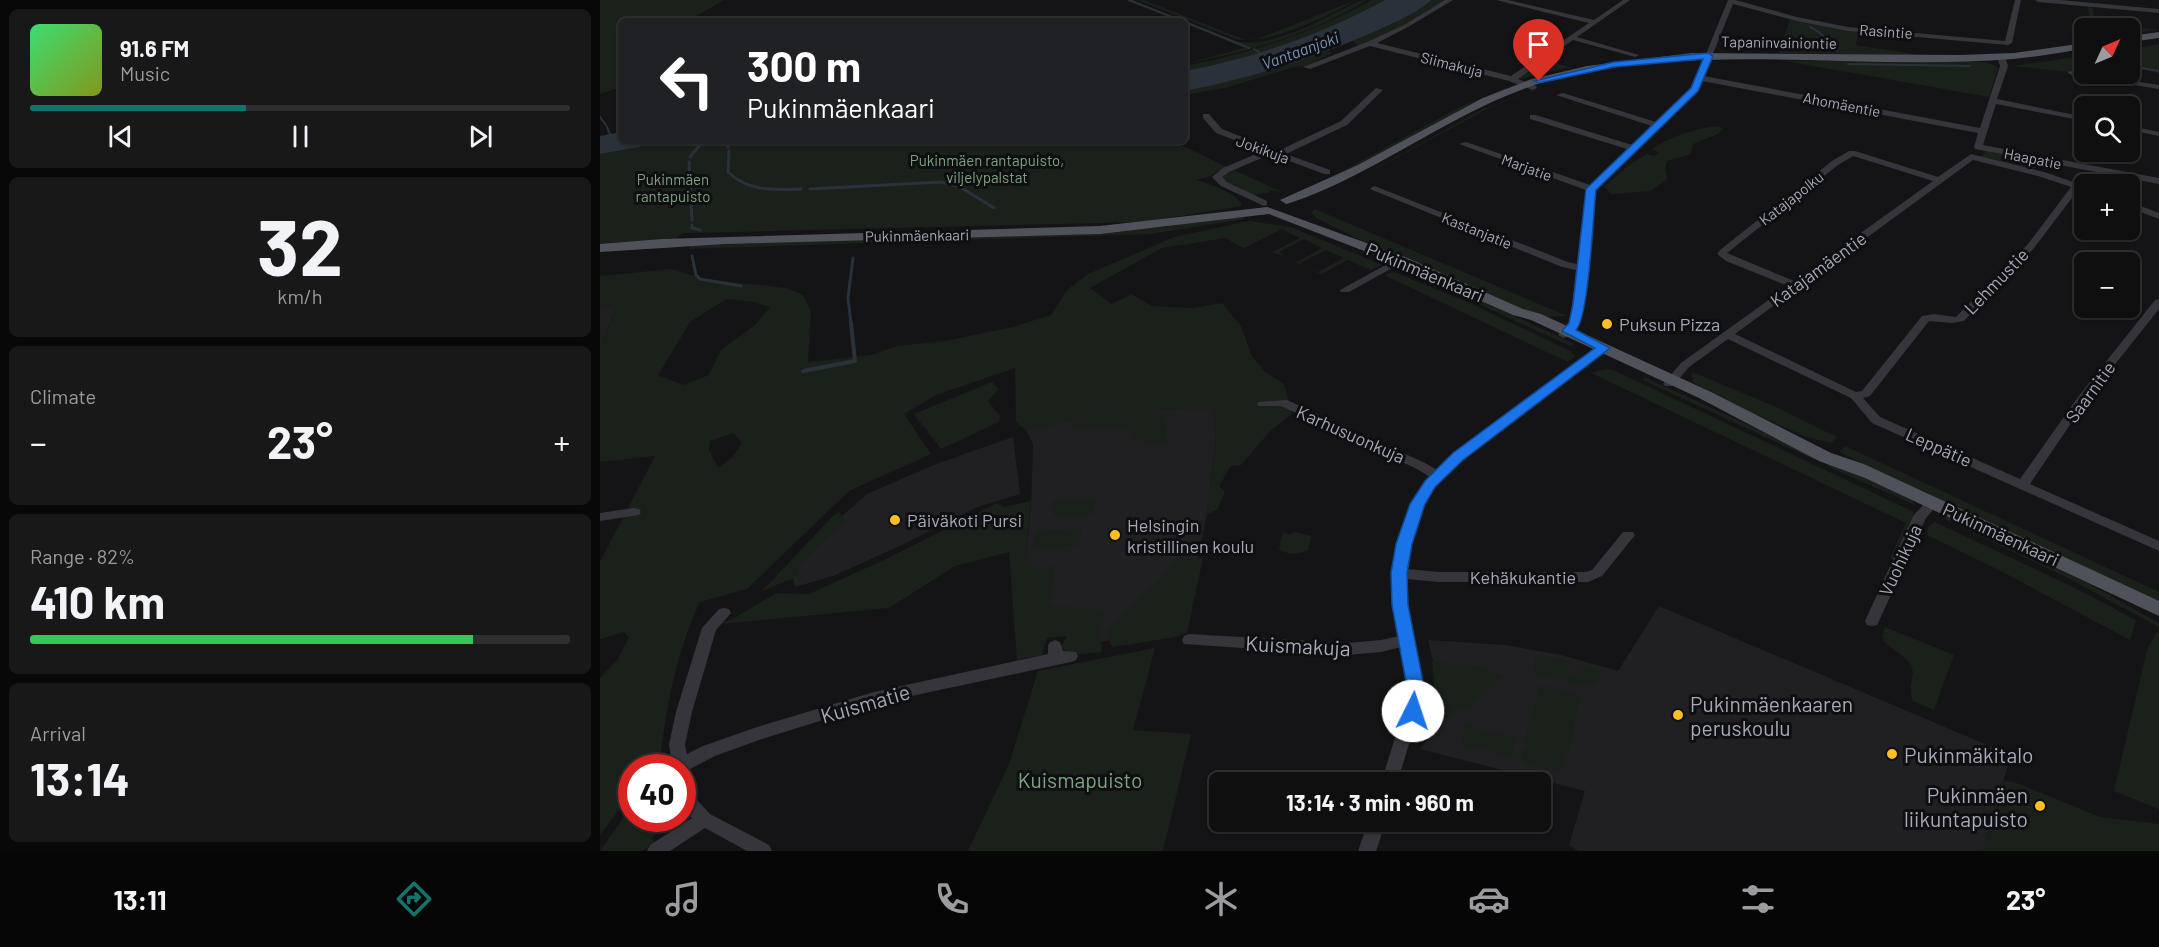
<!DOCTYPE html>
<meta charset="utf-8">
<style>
:root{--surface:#0f0f10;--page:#181819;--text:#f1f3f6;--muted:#9b9c9f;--line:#2f2f30;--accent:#0f766e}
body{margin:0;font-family:Barlow,sans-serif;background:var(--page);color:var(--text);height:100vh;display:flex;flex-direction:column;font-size:22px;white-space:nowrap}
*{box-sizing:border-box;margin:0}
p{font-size:20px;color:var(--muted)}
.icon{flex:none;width:33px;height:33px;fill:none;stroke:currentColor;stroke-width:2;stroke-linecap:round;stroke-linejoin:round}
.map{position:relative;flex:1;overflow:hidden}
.drawer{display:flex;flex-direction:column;gap:9px;padding:9px;background:#080809;width:600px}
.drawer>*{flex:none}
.top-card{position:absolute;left:18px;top:18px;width:570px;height:126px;border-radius:9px;box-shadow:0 2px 4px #0004,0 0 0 2px var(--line);background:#202124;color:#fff;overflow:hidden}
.needle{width:39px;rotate:46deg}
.controls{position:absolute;left:1474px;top:18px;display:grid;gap:12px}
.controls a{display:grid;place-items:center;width:66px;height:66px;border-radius:9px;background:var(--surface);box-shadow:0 2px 4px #0004,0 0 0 2px var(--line);font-size:30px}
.speed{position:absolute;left:18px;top:754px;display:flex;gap:12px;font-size:30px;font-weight:700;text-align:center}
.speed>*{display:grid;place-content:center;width:78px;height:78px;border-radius:50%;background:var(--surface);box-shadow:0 2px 4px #0004,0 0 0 2px var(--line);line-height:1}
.speed .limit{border:9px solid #d22;background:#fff;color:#111}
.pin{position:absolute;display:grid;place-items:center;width:51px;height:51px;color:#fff;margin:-62px -26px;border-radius:50% 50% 50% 0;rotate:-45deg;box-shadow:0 0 6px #0007}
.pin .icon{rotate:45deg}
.me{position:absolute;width:66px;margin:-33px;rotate:4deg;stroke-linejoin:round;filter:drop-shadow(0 0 4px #0008)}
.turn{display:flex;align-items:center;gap:21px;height:126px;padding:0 30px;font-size:27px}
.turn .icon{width:78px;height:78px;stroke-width:2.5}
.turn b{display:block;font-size:42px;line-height:51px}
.big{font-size:45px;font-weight:700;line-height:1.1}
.drawer .widget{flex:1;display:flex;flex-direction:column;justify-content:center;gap:9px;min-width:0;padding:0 21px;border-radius:9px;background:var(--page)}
.drawer .dial{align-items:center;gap:0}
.dial b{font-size:78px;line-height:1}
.song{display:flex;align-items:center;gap:18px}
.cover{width:72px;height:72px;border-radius:9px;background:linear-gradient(135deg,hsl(140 70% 55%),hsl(70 70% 35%))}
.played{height:6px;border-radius:3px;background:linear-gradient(90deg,var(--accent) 40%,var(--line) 40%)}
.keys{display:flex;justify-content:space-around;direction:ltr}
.heat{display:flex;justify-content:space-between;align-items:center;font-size:33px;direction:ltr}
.charge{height:9px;border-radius:4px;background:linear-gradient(90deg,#34c759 82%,var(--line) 0)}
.trip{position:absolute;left:609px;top:772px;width:342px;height:60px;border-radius:9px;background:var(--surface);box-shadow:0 2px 4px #0004,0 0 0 2px var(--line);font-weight:700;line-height:60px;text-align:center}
.tabs{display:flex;height:96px;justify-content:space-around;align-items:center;background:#060606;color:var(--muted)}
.tabs .icon{width:42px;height:42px}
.tabs .selected{color:var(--accent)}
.tabs b{font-size:27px;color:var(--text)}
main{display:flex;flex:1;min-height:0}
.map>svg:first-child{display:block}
</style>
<main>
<section class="drawer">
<div class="widget">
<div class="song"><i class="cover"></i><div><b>91.6 FM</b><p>Music</p></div></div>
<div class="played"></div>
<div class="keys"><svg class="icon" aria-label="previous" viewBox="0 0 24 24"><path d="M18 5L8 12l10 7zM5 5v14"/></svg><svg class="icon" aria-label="pause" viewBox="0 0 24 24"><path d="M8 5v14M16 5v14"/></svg><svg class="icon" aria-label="next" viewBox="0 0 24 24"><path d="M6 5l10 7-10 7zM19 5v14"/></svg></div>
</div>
<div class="widget dial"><b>32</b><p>km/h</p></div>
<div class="widget"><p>Climate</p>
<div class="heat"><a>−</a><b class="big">23°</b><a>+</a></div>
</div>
<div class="widget"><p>Range · 82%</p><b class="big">410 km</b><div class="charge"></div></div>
<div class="widget"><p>Arrival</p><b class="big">13:14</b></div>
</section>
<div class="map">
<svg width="1559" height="851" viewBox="0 0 1559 851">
<rect width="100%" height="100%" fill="#141416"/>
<g fill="#202023">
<polygon points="0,306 15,310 0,349"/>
<polygon points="573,409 613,409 616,438 607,514 596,570 524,637 472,648 434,569 426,556 431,508 433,444 426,430 497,414"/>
<polygon points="413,437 420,494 375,508 302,545 233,576 195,587 191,570 225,531 267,494 336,464"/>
<polygon points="1059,606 1411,755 1383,851 978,851 969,845 985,791 820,749 833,732 842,699 828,640 905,645 961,655 1018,671"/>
</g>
<g fill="#1a211b" fill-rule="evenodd">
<polygon points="0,0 124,0 88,21 21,21 21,87 0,94"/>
<path d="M526,0H532L636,41C664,49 712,25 737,12C747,8 756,0 767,0C713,34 647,52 585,64L644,48L585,23V21Z"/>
<path d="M538,0H544L645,40H655L756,0C729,16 666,46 636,39Z"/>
<path d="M772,0H785C723,34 654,58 585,71V66C650,54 714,32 772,0Z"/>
<polygon points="832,0 847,0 791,33 758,46 753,41 793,24"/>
<polygon points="1488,7 1493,8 1496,23 1559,30 1530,34 1530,28 1487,28 1490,20"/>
<polygon points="1190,19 1261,31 1255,45 1320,55 1179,53"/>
<polygon points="1559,44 1559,73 1530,67 1530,49"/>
<polygon points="726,51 732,53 706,66 694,67 629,87 585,95 585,91 646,77"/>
<polygon points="1485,56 1485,61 1481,62 1478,73 1412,66"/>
<polygon points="945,60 969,67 920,79 920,77"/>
<polygon points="1185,61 1385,62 1398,67 1389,97"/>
<polygon points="915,84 741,175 737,174 858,108"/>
<polygon points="945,85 889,108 755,180 879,111"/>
<path d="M1118,126L1123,129L1118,134L1093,144L1091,154L1067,161L1065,168L1067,179L1051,191L1012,194L1004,187L1029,165L1047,154L1054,156L1059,153L1052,149C1069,137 1097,128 1118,126Z"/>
<path d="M73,141H573L627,167L608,177L596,180C609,184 638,193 642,206L543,222L93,233H83L77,238L0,244V154Z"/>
<polygon points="1386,151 1431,160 1438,163 1437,167 1432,169 1381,157"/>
<polygon points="634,170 682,192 668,190 671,192 653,195 622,179 621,176"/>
<polygon points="715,209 967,316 946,317 928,311 762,241 716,218 711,212"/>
<polygon points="645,216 644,219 550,234 89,249 91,245 146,242 517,231 563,227"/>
<path d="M649,221L691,227L782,265L770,270L748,260L722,274L728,277L712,270L718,272L744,258L726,250L700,263L705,266L689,260L697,262L722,248L704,239L679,252L684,256L672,252L700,238L682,229L644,248L625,238L562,248L490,288L512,304L531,294L552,306L594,308L622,303L641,326L652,356L665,372L684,384L692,414L671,430L641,465L631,466L619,486L625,492L617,510L607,514L616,438L613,409L555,410L567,420L565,443H545L544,439L534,440L526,428L521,426L472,428L474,421L496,415L544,411L497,414L426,430L416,422L415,368L336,395L304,414L331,454L249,491L147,589L100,602C75,655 66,710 59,768H32L31,794L0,835V678L18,659L29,637L24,632L0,639V562L55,456L0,462V349L15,311L0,306V276L71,269L104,279L186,288L203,295L211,311L208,362L271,355L297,346L345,341L413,327L451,315L467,290L488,274L574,237ZM126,299L154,302L170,307L155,325L121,350L109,375L83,385L58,375L90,322ZM133,433L142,442C137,453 128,462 118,468L109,450L110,441Z"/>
<polygon points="800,268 813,270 863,292 974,344 971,346 966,344"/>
<polygon points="794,272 872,304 970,351 975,356 968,362 784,275"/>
<polygon points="1005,369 1013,370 1314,512 1293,559 1290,558 1306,523 991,373"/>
<polygon points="1093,372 1176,407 1237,437 1231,443 1206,437 1127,402 1094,383 1091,375"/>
<polygon points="1044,377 1218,457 1213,459 1043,380"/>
<polygon points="392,382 399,389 388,401 400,416 399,422 341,449 314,414"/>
<polygon points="1245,446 1559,592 1559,602 1239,452"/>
<polygon points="1228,461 1312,499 1315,505 1227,466"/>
<polygon points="495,499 492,514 453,516 452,501"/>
<polygon points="431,501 426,556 434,569 454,566 451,606 506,610 499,630 502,652 471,655 461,647 467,636 447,638 442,655 417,660 409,552 355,566 289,608 120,624 136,617 176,593 209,594 286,559 397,503 404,507"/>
<polygon points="239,512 246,520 199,566 197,570 199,576 162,591 235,514"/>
<polygon points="1348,516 1484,581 1559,623 1559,627 1464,576 1340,517"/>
<polygon points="1335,522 1477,589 1536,620 1530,640 1399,570 1327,535 1328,527"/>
<polygon points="482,529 479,545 432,548 435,531"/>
<path d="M683,531L689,535L695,532L711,536L708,550C700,555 686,555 679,549Z"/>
<path d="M603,558L587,633L576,637L512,647L506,632C526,605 557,587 577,559Z"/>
<path d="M1285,627L1354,655L1334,710L1313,701C1307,685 1315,679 1312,668C1309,655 1287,650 1282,637Z"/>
<polygon points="1556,632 1559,634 1559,809 1514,791 1547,650"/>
<polygon points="555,648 533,730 591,734 563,851 368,851 409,764 438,671"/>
<polygon points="936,655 970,661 967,674 974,676 978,664 1002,670 997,685 983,685 933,673"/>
<path d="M832,662L877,666L904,676C886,696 869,709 844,717L832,710L834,683Z"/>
<polygon points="940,685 980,695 970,747 968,754 963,754 966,757 963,769 958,772 925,763 921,759 925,747 930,745 924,743"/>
<polygon points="866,725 916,738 911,758 861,744"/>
<polygon points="1404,781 1414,782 1500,817 1559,824 1559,851 1383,851"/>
<polygon points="31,807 32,819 69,819 65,826 51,838 55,842 42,851 0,851"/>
</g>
<g fill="#29323b">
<path d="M785,0H832C812,16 786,27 762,37C705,61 646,79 585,91V71C654,58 723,34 785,0Z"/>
<polygon points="21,132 21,141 73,141 0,154 0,136"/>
</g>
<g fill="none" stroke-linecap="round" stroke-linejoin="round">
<g stroke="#29323b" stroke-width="2">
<polyline points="529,0 582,21"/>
<polyline points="585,22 649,48"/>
<polyline points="1210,27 1219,32 1237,51"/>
<polyline points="654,49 659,52"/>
<polyline points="1248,64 1370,66"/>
<polyline points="1530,66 1559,71"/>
<polyline points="0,117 6,125"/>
<polyline points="7,127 10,134"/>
<polyline points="101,143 103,141"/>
</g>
<g stroke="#29323b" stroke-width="3">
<polyline points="128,141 128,147"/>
<path d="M129,151L128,172C148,192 175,190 201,189"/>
<polyline points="90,157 103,141"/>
<polyline points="89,162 92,220"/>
<polyline points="210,189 341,182 360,187 394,208"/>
<polyline points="92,225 92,228 100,230"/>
<polyline points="92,256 96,275 100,279 141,286"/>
<polyline points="251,324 248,298 253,258"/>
</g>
<polyline stroke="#29323b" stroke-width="4" points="203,371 255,361 251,323"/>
<g fill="#35353b" fill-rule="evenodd">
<polygon points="845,0 853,0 808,27 777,43 911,76 989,23 896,0 908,0 994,20 1023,0 1030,0 977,37 1039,55 1035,57 973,40 918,79 936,86 937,88 933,90 909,81 770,46 710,69 703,67 767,42 804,25"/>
<polygon points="1128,0 1135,0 1197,17 1248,27 1405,41 1415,0 1421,0 1412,43 1408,45 1248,31 1197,21 1133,4 1104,76 1380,128 1400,66 1397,56 1401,54 1405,56 1408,66 1397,99 1485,117 1485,121 1396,104 1383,145 1559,178 1559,184 1375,149 1374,147 1378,133 1102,81 1098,91 1039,148 1038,151 1035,152 995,190 980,324 967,337 963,338 958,335 970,323 976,270 962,267 770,189 774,186 777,187 968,262 977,264 986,190 859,144 866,142 990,185 1027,149 930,119 930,115 936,115 1032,145 1052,126 956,95 963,93 1056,122 1092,88"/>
<polygon points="1435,0 1460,0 1559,9 1559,13 1438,2"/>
<polygon points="1469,71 1559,85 1559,89 1472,75 1468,73"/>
<polygon points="776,88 783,90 747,125 686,154 730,170 730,174 724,174 671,154 629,172 622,177 627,182 667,201 667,205 664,206 621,186 612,177 623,168 663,151 616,133 603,118 603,114 609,114 622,129 678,151 741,121"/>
<polygon points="1530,126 1559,132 1559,136 1530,130"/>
<path d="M1249,151H1255L1338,177L1371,154L1444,172L1485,186V192L1478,190L1434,248L1364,321L1352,323L1329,321L1270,396L1263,398L1280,417L1420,479L1478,397L1555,300L1559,299V309L1486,401L1430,484L1559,541V551L1272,423L1251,398L1128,339L1089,367L1073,386H1065L1063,384L1081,363L1188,286L1126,261L1117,254L1120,250L1232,161ZM1253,156L1333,181L1194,281L1127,253L1238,165ZM1373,160L1438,176L1471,187L1428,244L1356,317L1334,314L1322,316L1262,391L1256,392L1135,334Z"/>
<polygon points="1530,202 1559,213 1559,219 1530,208"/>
<polygon points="800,257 803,258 803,262 749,292 741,292 740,290"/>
<path d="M1004,345L1008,346L1010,348L1008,350L862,460L835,487L825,504L811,544L807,569L839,572H986L992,570L1023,532H1033L1035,535L1002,576L988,582H839L806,579L807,605L818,660L823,699L797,783H781L807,699L801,647L781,652L748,655L584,644L582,640L584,636L589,634L748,643L781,640L799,636C790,589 791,563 807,517C812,503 819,488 830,477L817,469L681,406H659L657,404L659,402L687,400L825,463L837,470L854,454L1000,346Z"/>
<polygon points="1333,499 1339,503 1326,518 1279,621 1277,625 1272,626 1267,625 1265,621 1313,516 1328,500"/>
<polygon points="34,508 39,509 41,512 39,515 0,521 0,513"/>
<polygon points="124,608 129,609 131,613 116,630 92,712 85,745 87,754 103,746 157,727 274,692 448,654 448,646 450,642 455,640 460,642 463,651 476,652 478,656 476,660 471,662 274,704 159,740 115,756 88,770 97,800 110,814 169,845 172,851 147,851 105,828 70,851 47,851 50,845 92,818 82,807 82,768 73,768 69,745 76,712 102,628 119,609"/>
<polygon points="768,822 786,822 776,851 758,851"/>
</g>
<g fill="#50525b" fill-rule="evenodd">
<polygon points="1559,32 1559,38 1530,42 1530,36"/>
<path d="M1485,43V49C1461,52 1437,57 1413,59C1264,71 1113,43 966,76C866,99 787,170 690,203L686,204L680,200L758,165L883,98L932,79L987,66L1092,53L1360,55L1414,53Z"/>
<polygon points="667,207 805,257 923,309 941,314 1111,392 1231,453 1264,464 1559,601 1559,616 1265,478 1219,461 1099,398 931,320 913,315 795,263 669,214 500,234 125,244 0,252 0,244 62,239 500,226"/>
</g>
</g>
<path fill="#1a73e8" stroke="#114b97" stroke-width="1.5" d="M1108,53L1113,56L1098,91L996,190C993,215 989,316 976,330L1010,348L863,460L835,487L825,504L812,544L807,573L808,605L824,687L819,717L813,719L806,717L804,711L807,687L792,605L791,573L796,544L810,504L825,481L853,453L995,348L962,331L969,323L973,304L986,189L1091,88L1103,59L1014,67L939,83L934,81L1014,62Z"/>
<g fill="#ffbf23" stroke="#0f0f11" stroke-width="2">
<circle cx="1007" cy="324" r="6"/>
<circle cx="295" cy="520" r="6"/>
<circle cx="515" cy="535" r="6"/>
<circle cx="1078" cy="715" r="6"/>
<circle cx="1292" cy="754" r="6"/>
<circle cx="1440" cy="806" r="6"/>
</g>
<g text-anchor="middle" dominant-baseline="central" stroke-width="6" stroke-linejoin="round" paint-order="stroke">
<g font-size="15" fill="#a5a9b8" stroke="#0f0f11">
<text transform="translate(1286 31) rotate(4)">Rasintie</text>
<text transform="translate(1179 42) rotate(1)">Tapaninvainiontie</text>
<text transform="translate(852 64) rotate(14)">Siimakuja</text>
<text transform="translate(1242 104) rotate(11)">Ahomäentie</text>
<text transform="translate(663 149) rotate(20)">Jokikuja</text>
<text transform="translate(1433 158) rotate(11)">Haapatie</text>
<text transform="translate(927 167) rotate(20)">Marjatie</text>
<text transform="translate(1191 198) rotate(-38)">Katajapolku</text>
<text transform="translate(877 230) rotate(22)">Kastanjatie</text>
<text transform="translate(317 235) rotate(-1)">Pukinmäenkaari</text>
</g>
<g font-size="15" fill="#7aa47e" stroke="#0f0f11">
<text x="387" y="160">Pukinmäen rantapuisto,<tspan x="387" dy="17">viljelypalstat</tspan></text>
<text x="73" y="179">Pukinmäen<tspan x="73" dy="17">rantapuisto</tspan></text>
</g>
<g font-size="16" font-style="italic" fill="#7896b6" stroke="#0f0f11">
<text transform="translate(700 50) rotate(-20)">Vantaanjoki</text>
</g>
<g font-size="18" fill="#a5a9b8" stroke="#0f0f11">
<text transform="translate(1218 269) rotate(-36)">Katajamäentie</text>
<text transform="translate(825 272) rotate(23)">Pukinmäenkaari</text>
<text transform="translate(1396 281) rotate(-46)">Lehmustie</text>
<text transform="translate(1490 392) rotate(-54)">Saarnitie</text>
<text transform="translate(751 434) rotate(24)">Karhusuonkuja</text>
<text transform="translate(1339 447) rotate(24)">Leppätie</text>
<text transform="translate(1401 534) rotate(25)">Pukinmäenkaari</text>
<text transform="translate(1300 560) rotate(-65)">Vuohikuja</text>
<text x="923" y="577">Kehäkukantie</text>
</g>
<g font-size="18" fill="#a5a9b8" stroke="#0f0f11" text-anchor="start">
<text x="1019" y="324">Puksun Pizza</text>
<text x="307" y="520">Päiväkoti Pursi</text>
<text x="527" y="525">Helsingin<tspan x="527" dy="21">kristillinen koulu</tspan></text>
</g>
<g font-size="21" fill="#a5a9b8" stroke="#0f0f11">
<text transform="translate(698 645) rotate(3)">Kuismakuja</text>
<text transform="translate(265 703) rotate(-16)">Kuismatie</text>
</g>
<g font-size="21" fill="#a5a9b8" stroke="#0f0f11" text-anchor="start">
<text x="1090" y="703">Pukinmäenkaaren<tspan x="1090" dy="24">peruskoulu</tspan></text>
<text x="1304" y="754">Pukinmäkitalo</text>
<text x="1428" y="794" text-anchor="end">Pukinmäen<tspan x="1428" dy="24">liikuntapuisto</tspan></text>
</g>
<g font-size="21" fill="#7aa47e" stroke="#0f0f11">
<text x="480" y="779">Kuismapuisto</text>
</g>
</g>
</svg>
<div class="controls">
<a><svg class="needle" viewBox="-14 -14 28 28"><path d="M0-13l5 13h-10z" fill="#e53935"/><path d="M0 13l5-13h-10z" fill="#9b9c9f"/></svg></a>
<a><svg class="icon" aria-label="search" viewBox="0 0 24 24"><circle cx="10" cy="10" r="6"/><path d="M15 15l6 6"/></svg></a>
<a>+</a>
<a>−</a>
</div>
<div class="speed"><div class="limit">40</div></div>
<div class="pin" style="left:939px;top:81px;background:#d93025"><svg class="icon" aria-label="arrive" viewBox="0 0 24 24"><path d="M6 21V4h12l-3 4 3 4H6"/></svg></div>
<svg class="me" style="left:813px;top:711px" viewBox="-20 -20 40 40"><circle r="19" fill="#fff"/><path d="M0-13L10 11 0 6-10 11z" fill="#1a73e8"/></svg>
<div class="trip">13:14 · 3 min · 960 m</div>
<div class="top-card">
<div class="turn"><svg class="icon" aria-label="left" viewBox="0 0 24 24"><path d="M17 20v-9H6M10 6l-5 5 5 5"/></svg><div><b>300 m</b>Pukinmäenkaari</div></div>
</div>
</div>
</main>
<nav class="tabs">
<b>13:11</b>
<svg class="icon selected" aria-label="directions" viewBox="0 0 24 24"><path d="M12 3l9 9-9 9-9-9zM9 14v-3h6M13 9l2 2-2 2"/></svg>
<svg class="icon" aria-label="music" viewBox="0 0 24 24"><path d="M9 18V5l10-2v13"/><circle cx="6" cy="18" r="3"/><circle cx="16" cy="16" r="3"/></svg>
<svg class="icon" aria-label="phone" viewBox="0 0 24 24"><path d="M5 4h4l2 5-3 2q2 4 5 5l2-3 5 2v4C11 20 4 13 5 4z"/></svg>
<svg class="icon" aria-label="climate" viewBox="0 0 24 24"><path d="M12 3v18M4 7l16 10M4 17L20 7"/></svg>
<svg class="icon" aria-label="car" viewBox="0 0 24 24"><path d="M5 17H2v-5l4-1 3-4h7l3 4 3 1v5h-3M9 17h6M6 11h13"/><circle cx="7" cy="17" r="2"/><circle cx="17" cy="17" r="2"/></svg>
<svg class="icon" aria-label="filters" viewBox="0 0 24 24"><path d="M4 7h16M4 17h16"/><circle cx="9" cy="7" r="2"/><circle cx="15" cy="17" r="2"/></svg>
<b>23°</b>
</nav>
